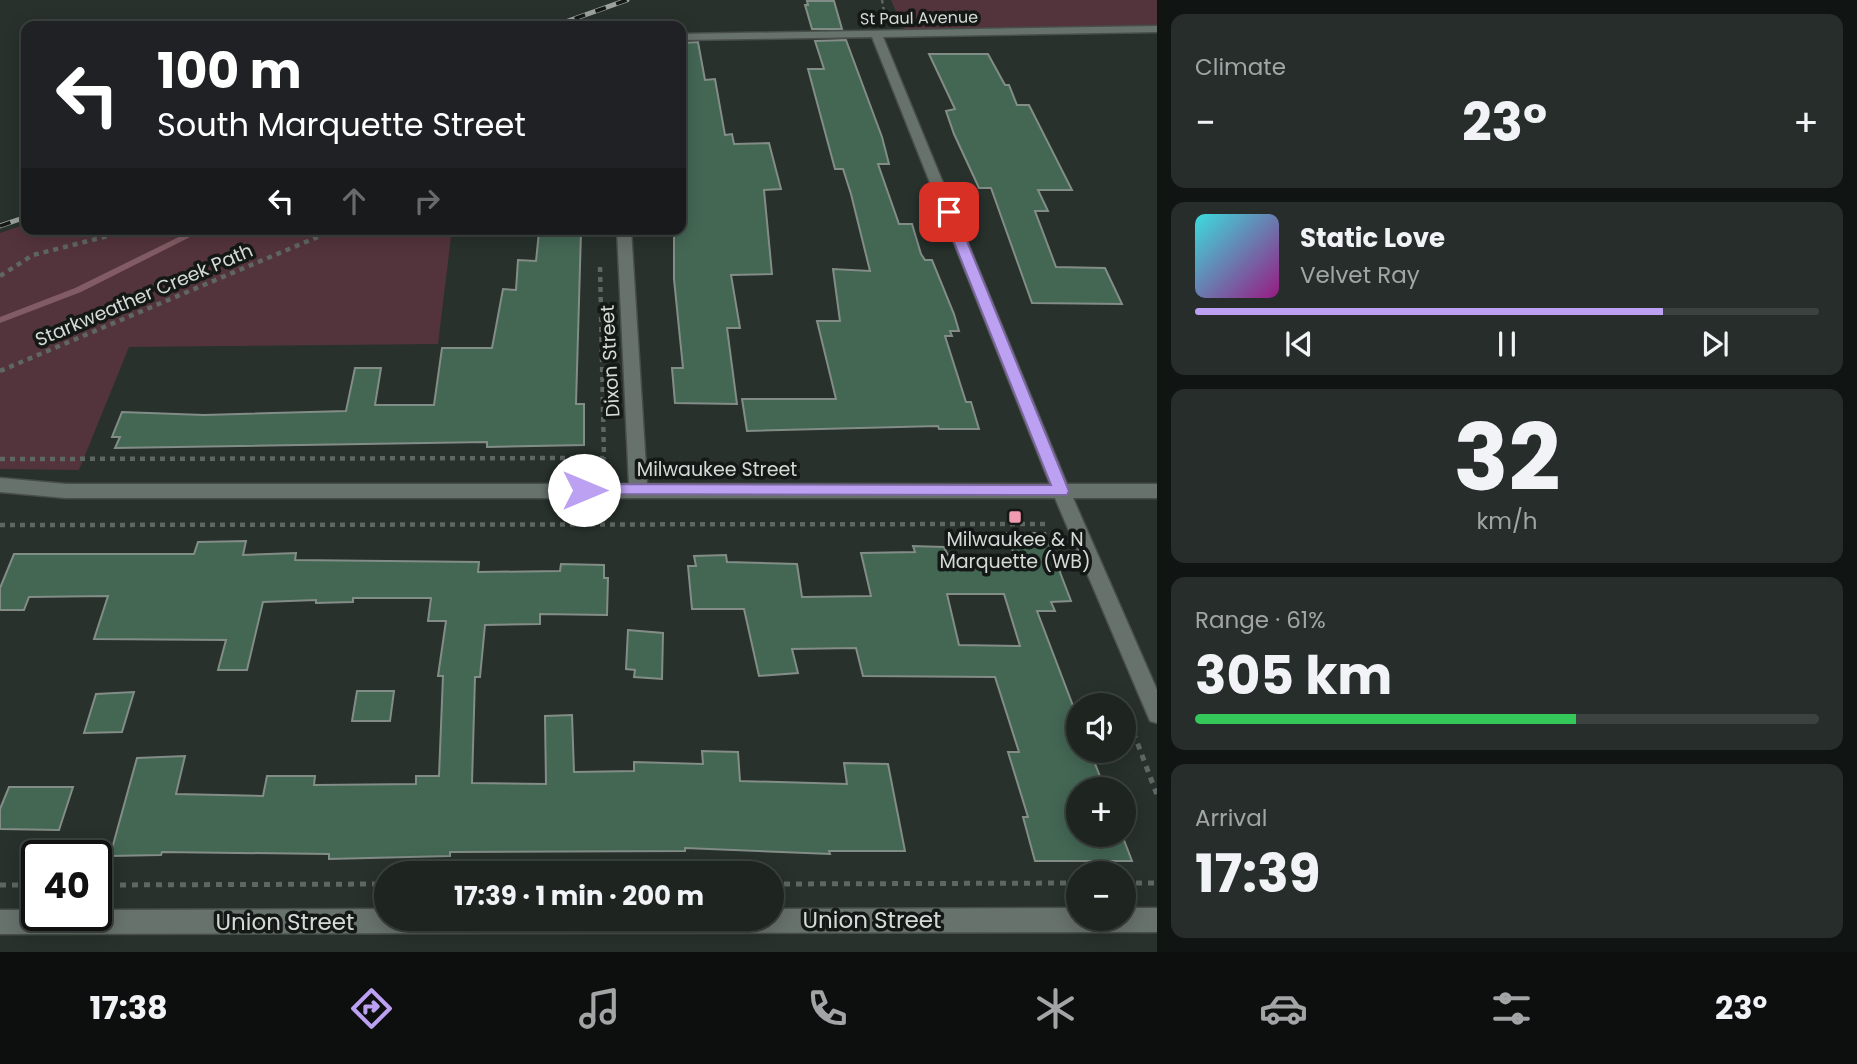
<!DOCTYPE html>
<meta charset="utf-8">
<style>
:root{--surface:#1e2521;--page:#262d2a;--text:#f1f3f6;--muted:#a1a5a5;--line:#3c423f;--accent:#bca0f2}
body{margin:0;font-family:Poppins,sans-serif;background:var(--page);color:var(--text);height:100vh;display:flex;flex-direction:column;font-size:26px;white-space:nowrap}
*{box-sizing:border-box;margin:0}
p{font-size:23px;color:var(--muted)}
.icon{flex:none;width:38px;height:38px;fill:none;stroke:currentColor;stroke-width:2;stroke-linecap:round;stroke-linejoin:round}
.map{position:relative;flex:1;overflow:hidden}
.details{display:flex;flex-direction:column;gap:14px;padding:14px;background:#101412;width:700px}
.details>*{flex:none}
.guide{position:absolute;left:21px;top:21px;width:665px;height:214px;border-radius:14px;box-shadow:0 4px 18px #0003,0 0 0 2px var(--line);background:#202124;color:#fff;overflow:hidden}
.tools{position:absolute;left:1066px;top:693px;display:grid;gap:14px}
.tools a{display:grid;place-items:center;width:70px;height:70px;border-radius:50%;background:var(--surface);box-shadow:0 4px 18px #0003,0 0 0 2px var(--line);font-size:35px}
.speed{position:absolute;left:21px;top:840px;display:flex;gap:14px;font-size:35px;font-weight:700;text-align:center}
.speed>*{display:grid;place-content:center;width:91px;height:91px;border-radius:50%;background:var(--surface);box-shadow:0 4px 18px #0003,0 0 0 2px var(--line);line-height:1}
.speed .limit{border:4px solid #111;border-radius:10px;background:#fff;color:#111}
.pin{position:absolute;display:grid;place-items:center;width:60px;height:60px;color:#fff;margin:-30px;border-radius:14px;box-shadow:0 4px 10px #0006}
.me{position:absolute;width:77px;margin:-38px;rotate:90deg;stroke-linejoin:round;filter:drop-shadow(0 0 5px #0008)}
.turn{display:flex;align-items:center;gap:24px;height:147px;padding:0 21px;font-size:32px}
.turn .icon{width:91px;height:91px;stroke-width:2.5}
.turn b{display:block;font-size:49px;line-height:60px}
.lanes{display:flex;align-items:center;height:66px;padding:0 21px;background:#0003;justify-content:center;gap:35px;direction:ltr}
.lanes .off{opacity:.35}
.big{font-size:52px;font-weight:700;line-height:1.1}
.details .widget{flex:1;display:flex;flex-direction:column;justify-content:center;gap:10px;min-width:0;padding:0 24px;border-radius:14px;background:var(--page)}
.details .dial{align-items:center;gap:0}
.dial b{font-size:91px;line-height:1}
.song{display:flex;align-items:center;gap:21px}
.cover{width:84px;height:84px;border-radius:10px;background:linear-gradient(135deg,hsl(180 70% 55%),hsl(310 70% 35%))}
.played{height:7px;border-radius:4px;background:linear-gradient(90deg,var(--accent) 75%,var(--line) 75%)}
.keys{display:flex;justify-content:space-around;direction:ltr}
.heat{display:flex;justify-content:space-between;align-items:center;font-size:38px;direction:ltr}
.charge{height:10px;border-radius:5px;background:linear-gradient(90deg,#34c759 61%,var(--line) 0)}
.trip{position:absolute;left:374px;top:861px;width:410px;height:70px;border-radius:35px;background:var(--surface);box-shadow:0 4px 18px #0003,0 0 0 2px var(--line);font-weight:700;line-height:70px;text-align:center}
.tab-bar{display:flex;height:112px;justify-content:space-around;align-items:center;background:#0c0f0d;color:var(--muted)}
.tab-bar .icon{width:49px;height:49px}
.tab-bar .active{color:var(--accent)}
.tab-bar b{font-size:32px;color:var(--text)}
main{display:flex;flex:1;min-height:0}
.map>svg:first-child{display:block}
</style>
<main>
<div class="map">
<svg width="1157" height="952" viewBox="0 0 1157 952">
<rect width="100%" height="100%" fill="#28312c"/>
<g fill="#54343c">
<polygon points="891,0 1157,0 1157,25 904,30"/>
<polygon points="26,224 26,229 452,229 438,344 129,347 79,470 0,469 0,233"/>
</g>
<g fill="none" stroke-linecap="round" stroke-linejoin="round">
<polygon fill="#825c64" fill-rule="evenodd" points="195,229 206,229 81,292 0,323 0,317 75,288"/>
</g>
<g fill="#446754" stroke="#838d87" stroke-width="2" fill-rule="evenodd">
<polygon points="807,1 834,1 842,29 812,29 805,5 808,5"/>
<polygon points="846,40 882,137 889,164 878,164 899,224 912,224 921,254 925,260 932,260 954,314 959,331 950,331 952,336 945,336 966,402 971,402 979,429 939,429 938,426 747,431 742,399 836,399 817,321 840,321 833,269 870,271 851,194 843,169 835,169 808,69 824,69 815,41"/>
<polygon points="698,42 705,80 715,79 725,135 732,134 734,144 769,143 781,189 764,190 772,274 731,275 740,328 727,328 737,404 675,403 672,368 683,368 674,279 674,229 681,229 681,43"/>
<polygon points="929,54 988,54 1005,85 1009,85 1017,105 1029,105 1072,190 1038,190 1048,211 1035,211 1056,267 1105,268 1122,304 1032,303 991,188 979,188 954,134 946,111 955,109"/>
<polygon points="539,232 581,232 576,404 584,404 584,445 487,447 487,442 115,448 120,437 112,437 122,412 204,415 346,411 355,368 381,368 375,405 434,405 442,348 492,348 503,289 516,290 518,260 536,261"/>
<path d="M1007,533H1045L1071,601L1051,602L1055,611H1037L1078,719V751H1090L1105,789H1078V835H1122L1132,861H1035L1023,817H1028L1008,752H1019L995,677L863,676L856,648L792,649L798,673L759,676L744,609H692L688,566H696L694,556L726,555L727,562L797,564L802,597L871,596L861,553L915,552L913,546L944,547L954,568L1018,567ZM947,594H1004L1020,646L959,645Z"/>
<polygon points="246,541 243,555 296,553 295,560 479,562 478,572 560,571 561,564 604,565 604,578 608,578 607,615 540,614 540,624 485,625 480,677 475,677 472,783 546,784 545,716 572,715 574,772 634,771 634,762 703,764 702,751 738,752 740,781 847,784 844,763 888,764 905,851 829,851 830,854 685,848 685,851 450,852 450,856 329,859 329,854 162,852 161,855 110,856 137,758 185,756 176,794 263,796 267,776 315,776 314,785 416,784 416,776 439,776 443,676 438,676 446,621 428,621 431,598 353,598 353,602 316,603 316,600 263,602 247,670 218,670 226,640 94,639 108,596 29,597 24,610 0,610 0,588 14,554 194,554 198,542"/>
<polygon points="628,630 663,633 662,679 634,677 635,670 626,669"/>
<polygon points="357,691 394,691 390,721 352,721"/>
<polygon points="134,692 122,732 84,733 96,694"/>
<polygon points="9,787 73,787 59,830 0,829 0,809"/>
</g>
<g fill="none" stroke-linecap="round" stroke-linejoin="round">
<defs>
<g id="minor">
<polygon points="1157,26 1157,32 883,37 1067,484 1157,484 1157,498 1073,498 1157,690 1157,723 1150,721 1147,714 1055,498 66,498 0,492 0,478 66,484 629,484 617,229 631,229 647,484 1050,484 872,37 681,40 681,34"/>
<polygon points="1078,908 1078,919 1124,919 1124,908 1157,908 1157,932 0,934 0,910 37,910 37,915 96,915 96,910 387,909 387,919 772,919 772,909"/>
</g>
</defs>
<use href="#minor" stroke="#484f4a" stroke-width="3"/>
<g stroke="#5f6762" stroke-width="2.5" stroke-dasharray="3.5 3.5" stroke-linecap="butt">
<polyline points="882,0 885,17"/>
<polyline points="113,235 138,229"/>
<polyline points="323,235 338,229"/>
</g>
<g stroke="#5f6762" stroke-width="4.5" stroke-dasharray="5 5" stroke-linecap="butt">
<polyline points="0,276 33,255 120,233"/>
<polyline points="0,371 327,233"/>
<polyline points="0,459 604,458 600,265"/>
<polyline points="0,525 1049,524"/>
</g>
<g stroke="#5f6762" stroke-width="5" stroke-dasharray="6 6" stroke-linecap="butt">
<polyline points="1125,710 1157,795"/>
<polyline points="1124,883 1157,883"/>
<polyline points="772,884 1078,883"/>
<polyline points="0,885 37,885"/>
<polyline points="96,885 387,884"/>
</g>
<use href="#minor" fill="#68726c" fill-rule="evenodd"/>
<defs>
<g id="rail">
<polyline points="554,26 627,0"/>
<polyline points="0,226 26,217"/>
</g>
</defs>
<use href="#rail" stroke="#9ba29d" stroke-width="5"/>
<use href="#rail" stroke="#141816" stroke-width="3.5" stroke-dasharray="11" stroke-linecap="butt"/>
</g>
<polygon fill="#bca0f2" stroke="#7a689d" stroke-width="2" points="944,210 955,212 1069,491 1067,495 578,494 578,486 584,484 1051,485 942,212"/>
<rect fill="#f29aaf" stroke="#141816" stroke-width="2.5" x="1008" y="510" width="14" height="14" rx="3.5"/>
<g text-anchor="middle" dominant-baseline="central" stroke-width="7" stroke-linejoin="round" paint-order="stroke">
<g font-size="16" fill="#d4dad6" stroke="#141816">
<text transform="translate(919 18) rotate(-1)">St Paul Avenue</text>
</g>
<g font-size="19" fill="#d4dad6" stroke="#141816">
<text transform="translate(144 295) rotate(-23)">Starkweather Creek Path</text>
<text transform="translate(610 361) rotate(-93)">Dixon Street</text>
<text x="717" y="469">Milwaukee Street</text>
</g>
<g font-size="19" fill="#d4dad6" stroke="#141816">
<text x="1015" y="539">Milwaukee &amp; N<tspan x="1015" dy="22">Marquette (WB)</tspan></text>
</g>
<g font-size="23" fill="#d4dad6" stroke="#141816">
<text x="872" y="920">Union Street</text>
<text x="285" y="922">Union Street</text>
</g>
</g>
</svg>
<div class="tools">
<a><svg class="icon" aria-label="sound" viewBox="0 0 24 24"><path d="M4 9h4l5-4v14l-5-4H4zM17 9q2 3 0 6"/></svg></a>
<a>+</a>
<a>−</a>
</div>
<div class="speed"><div class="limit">40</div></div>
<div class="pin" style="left:949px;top:212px;background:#d93025"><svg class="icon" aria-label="arrive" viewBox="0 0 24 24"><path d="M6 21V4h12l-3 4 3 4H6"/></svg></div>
<svg class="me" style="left:584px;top:490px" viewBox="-20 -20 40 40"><circle r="19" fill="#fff"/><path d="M0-13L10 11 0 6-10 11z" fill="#bca0f2"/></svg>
<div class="trip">17:39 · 1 min · 200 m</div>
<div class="guide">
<div class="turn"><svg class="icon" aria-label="left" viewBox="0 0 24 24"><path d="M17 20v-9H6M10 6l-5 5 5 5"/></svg><div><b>100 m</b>South Marquette Street</div></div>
<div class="lanes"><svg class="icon" aria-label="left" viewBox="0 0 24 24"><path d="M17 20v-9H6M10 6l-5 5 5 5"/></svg><svg class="icon off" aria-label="ahead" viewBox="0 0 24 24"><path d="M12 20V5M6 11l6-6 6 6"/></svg><svg class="icon off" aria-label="right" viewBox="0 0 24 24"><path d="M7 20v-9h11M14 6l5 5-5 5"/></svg></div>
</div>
</div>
<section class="details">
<div class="widget"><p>Climate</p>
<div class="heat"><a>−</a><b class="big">23°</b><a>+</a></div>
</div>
<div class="widget">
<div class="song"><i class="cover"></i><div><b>Static Love</b><p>Velvet Ray</p></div></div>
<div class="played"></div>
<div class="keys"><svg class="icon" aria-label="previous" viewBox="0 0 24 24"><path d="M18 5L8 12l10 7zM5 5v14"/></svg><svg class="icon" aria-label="pause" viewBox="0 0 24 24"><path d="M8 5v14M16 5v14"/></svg><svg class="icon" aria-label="next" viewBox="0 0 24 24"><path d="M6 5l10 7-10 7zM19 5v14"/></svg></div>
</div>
<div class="widget dial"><b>32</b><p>km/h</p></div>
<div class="widget"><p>Range · 61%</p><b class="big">305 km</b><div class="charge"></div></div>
<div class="widget"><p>Arrival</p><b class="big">17:39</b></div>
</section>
</main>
<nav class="tab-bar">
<b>17:38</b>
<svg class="icon active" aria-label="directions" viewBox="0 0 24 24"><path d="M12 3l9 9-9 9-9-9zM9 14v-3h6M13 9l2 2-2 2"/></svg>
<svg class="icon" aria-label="music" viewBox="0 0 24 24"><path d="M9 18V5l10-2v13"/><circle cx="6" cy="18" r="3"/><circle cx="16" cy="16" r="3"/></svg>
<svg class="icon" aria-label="phone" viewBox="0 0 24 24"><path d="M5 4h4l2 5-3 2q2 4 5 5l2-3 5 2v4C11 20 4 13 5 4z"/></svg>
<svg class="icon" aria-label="climate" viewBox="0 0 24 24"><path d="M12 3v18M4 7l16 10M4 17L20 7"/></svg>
<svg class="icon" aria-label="car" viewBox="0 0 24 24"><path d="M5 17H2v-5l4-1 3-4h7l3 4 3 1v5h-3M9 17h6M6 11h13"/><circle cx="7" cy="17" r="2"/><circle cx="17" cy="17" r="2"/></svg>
<svg class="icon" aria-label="filters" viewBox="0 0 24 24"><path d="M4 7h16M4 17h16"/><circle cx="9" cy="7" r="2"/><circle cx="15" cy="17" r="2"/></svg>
<b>23°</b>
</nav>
